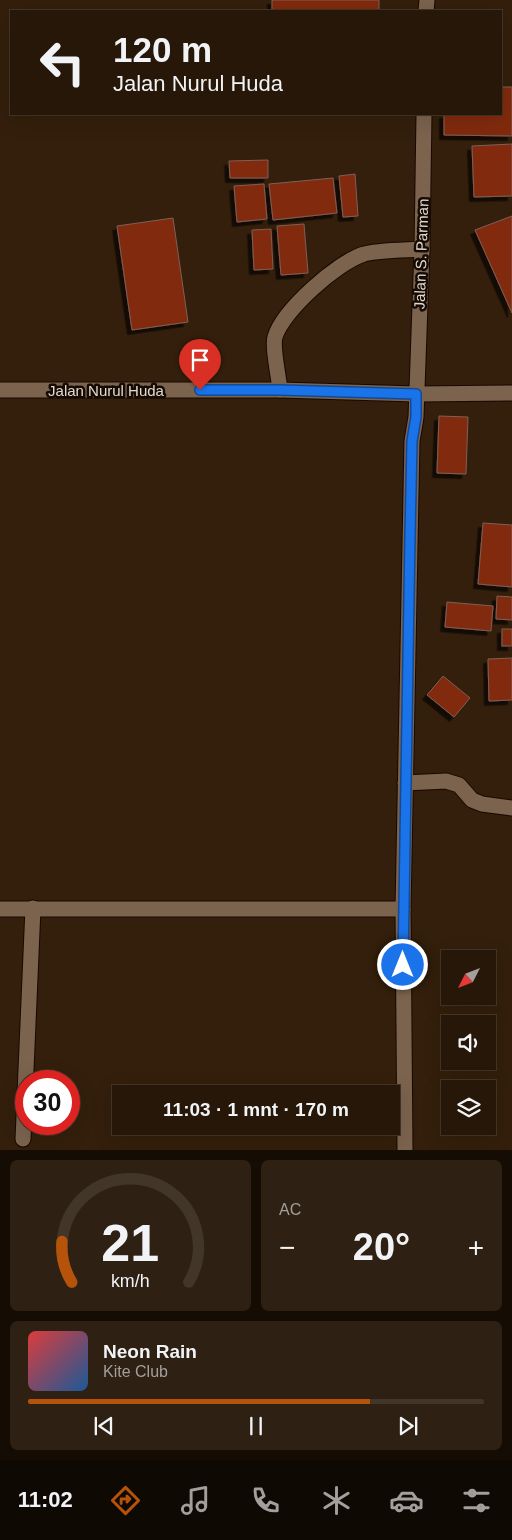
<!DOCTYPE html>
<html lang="id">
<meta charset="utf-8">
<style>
:root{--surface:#261708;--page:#2e2012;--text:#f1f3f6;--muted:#a49f9c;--line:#423629;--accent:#b45309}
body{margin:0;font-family:Helvetica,sans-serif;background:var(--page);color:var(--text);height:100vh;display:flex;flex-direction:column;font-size:19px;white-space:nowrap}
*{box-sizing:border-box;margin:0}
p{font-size:16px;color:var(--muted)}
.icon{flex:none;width:28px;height:28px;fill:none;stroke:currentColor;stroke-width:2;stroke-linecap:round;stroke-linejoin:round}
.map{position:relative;height:1150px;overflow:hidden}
.panel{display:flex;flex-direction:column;gap:10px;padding:10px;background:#150d04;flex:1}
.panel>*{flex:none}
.banner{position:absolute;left:10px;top:10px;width:492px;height:105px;border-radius:0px;box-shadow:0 5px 20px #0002,0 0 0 1px var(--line);background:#261708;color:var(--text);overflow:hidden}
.needle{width:32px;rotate:228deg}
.fabs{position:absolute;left:441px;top:950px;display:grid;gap:10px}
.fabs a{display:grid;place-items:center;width:55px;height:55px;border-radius:0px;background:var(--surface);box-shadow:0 5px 20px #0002,0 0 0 1px var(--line);font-size:25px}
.speed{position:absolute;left:15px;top:1070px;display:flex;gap:10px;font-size:25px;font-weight:700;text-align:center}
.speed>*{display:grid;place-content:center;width:65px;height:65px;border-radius:50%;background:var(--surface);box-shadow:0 5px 20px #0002,0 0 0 1px var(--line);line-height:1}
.speed .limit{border:8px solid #d22;background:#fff;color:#111}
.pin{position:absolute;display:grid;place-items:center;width:42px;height:42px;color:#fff;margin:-51px -21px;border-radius:50% 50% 50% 0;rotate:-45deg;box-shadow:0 0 5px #0007}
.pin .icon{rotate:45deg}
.me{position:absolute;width:55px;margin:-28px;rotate:0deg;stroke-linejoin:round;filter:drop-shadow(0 0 4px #0008)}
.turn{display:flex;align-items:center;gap:18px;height:105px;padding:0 20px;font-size:22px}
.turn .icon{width:65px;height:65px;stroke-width:2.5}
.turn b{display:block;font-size:35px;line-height:42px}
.big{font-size:38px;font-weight:800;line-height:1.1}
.panel .widget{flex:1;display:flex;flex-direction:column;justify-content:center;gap:8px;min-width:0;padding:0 18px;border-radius:8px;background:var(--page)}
.panel .dial{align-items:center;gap:0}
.dial svg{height:130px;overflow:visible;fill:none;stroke:var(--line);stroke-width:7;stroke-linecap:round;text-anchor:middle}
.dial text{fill:var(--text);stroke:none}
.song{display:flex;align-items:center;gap:15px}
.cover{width:60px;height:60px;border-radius:8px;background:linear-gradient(135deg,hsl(0 70% 55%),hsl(210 70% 35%))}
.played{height:5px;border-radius:2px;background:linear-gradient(90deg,var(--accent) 75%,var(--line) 75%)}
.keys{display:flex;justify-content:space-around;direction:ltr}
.heat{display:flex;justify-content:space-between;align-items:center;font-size:28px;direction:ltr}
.panel .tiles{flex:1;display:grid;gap:10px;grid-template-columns:1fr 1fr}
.widget:last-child{grid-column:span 2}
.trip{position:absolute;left:112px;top:1085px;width:288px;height:50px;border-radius:0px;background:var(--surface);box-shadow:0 5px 20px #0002,0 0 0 1px var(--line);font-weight:800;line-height:50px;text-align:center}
.tab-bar{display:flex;height:80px;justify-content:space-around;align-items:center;background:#0f0903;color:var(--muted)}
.tab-bar .icon{width:35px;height:35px}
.tab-bar .active{color:var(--accent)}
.tab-bar b{font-size:22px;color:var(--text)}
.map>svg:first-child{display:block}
</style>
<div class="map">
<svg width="512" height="1150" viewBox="0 0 512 1150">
<defs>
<filter id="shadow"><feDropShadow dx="-4.5" dy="4.5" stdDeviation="0" flood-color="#0009"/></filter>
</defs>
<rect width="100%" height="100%" fill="#331f0b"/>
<g fill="#812b11" stroke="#7f5f56" filter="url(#shadow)">
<rect x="272" y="0" width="107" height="11"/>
<polygon points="501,87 512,87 512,136 444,135 444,114 501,114"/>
<polygon points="512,144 512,196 474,197 472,146"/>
<polygon points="268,160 268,178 230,178 229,161"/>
<polygon points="355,174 358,216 343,217 339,176"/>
<polygon points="333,178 337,213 273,220 269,184"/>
<polygon points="264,184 267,219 237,222 234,186"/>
<polygon points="512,216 512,313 475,230"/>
<polygon points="173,218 188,322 132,330 117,226"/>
<polygon points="304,224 308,273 281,275 277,226"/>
<polygon points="271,229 273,269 254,270 252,230"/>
<polygon points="439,416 468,417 466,474 437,473"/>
<polygon points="483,523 512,525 512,587 478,584"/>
<polygon points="497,596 512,597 512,620 496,619"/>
<polygon points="447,602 493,606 491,631 445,627"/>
<rect x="502" y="629" width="10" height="17"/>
<polygon points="512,658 512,700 489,701 488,659"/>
<polygon points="443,676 470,698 454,717 427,695"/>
</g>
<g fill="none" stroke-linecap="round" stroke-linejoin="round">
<defs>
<g id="minor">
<polyline points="426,11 427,0"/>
<polyline points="0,390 280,390 416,394 512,393"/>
<path d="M280,390C279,378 272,347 275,337C283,310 338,262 364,254C376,250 407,250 422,249"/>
<polyline points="405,783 446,781 459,785 472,800 482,804 512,808"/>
<polyline points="0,909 403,909"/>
<polyline points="23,1139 33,908"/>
<polyline points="405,1150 403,909 412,441 416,417 422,249 424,114"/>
</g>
</defs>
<use href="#minor" stroke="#1a0800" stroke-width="17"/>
<use href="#minor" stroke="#7b634e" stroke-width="15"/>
</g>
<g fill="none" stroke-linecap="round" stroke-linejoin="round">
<defs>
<polyline id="route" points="200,390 280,390 416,394 416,417 412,441 410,536 403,965"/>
</defs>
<use href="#route" stroke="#114b97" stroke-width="12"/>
<use href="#route" stroke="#1a73e8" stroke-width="9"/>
</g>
<g text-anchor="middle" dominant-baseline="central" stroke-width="5" stroke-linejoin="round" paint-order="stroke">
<g font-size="15" fill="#e5d7cc" stroke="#140b04">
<text transform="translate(421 254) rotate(-88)">Jalan S. Parman</text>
<text x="106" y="390">Jalan Nurul Huda</text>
</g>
</g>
</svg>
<div class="fabs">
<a><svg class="needle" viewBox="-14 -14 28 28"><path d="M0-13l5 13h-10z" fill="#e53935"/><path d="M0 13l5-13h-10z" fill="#a49f9c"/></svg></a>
<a><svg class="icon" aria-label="sound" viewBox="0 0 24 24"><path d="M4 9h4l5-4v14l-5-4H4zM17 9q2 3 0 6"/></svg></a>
<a><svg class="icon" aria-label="layers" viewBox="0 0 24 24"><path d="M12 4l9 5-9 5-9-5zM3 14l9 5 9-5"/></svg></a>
</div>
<div class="speed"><div class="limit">30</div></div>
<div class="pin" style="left:200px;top:390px;background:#d93025"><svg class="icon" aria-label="arrive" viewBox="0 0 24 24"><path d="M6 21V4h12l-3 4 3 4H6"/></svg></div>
<svg class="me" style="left:403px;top:965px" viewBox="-20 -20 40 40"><circle r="17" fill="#1a73e8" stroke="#fff" stroke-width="3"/><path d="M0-11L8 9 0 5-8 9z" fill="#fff"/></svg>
<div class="trip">11:03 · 1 mnt · 170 m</div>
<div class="banner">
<div class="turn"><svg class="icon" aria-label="left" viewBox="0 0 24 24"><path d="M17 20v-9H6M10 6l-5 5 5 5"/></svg><div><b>120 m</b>Jalan Nurul Huda</div></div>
</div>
</div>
<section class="panel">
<div class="tiles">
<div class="widget dial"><svg viewBox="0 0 100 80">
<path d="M14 69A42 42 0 1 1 86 69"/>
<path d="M14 69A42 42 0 0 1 8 44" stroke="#b45309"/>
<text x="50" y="56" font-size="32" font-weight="700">21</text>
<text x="50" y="72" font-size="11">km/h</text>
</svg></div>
<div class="widget"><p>AC</p>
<div class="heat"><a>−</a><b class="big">20°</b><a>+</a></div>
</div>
<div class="widget">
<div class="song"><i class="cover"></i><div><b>Neon Rain</b><p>Kite Club</p></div></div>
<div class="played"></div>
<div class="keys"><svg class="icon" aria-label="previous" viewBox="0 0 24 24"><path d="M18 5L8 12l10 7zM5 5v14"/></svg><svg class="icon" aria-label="pause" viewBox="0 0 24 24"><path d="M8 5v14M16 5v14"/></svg><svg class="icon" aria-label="next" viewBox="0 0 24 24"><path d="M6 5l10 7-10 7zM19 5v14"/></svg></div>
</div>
</div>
</section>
<nav class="tab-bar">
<b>11:02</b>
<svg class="icon active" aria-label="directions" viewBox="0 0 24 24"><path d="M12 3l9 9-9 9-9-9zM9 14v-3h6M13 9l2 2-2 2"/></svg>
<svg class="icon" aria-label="music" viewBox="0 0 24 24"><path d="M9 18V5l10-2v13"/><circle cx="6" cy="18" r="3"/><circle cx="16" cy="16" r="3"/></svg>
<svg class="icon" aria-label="phone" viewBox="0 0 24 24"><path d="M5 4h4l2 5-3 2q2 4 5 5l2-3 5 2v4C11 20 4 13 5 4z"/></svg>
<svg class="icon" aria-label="climate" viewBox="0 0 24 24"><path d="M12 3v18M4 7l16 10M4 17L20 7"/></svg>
<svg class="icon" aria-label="car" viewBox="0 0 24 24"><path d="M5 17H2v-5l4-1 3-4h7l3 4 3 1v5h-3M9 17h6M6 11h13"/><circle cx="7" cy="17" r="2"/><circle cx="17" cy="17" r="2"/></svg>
<svg class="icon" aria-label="filters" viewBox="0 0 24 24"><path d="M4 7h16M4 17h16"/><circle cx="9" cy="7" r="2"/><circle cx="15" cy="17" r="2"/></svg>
</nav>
